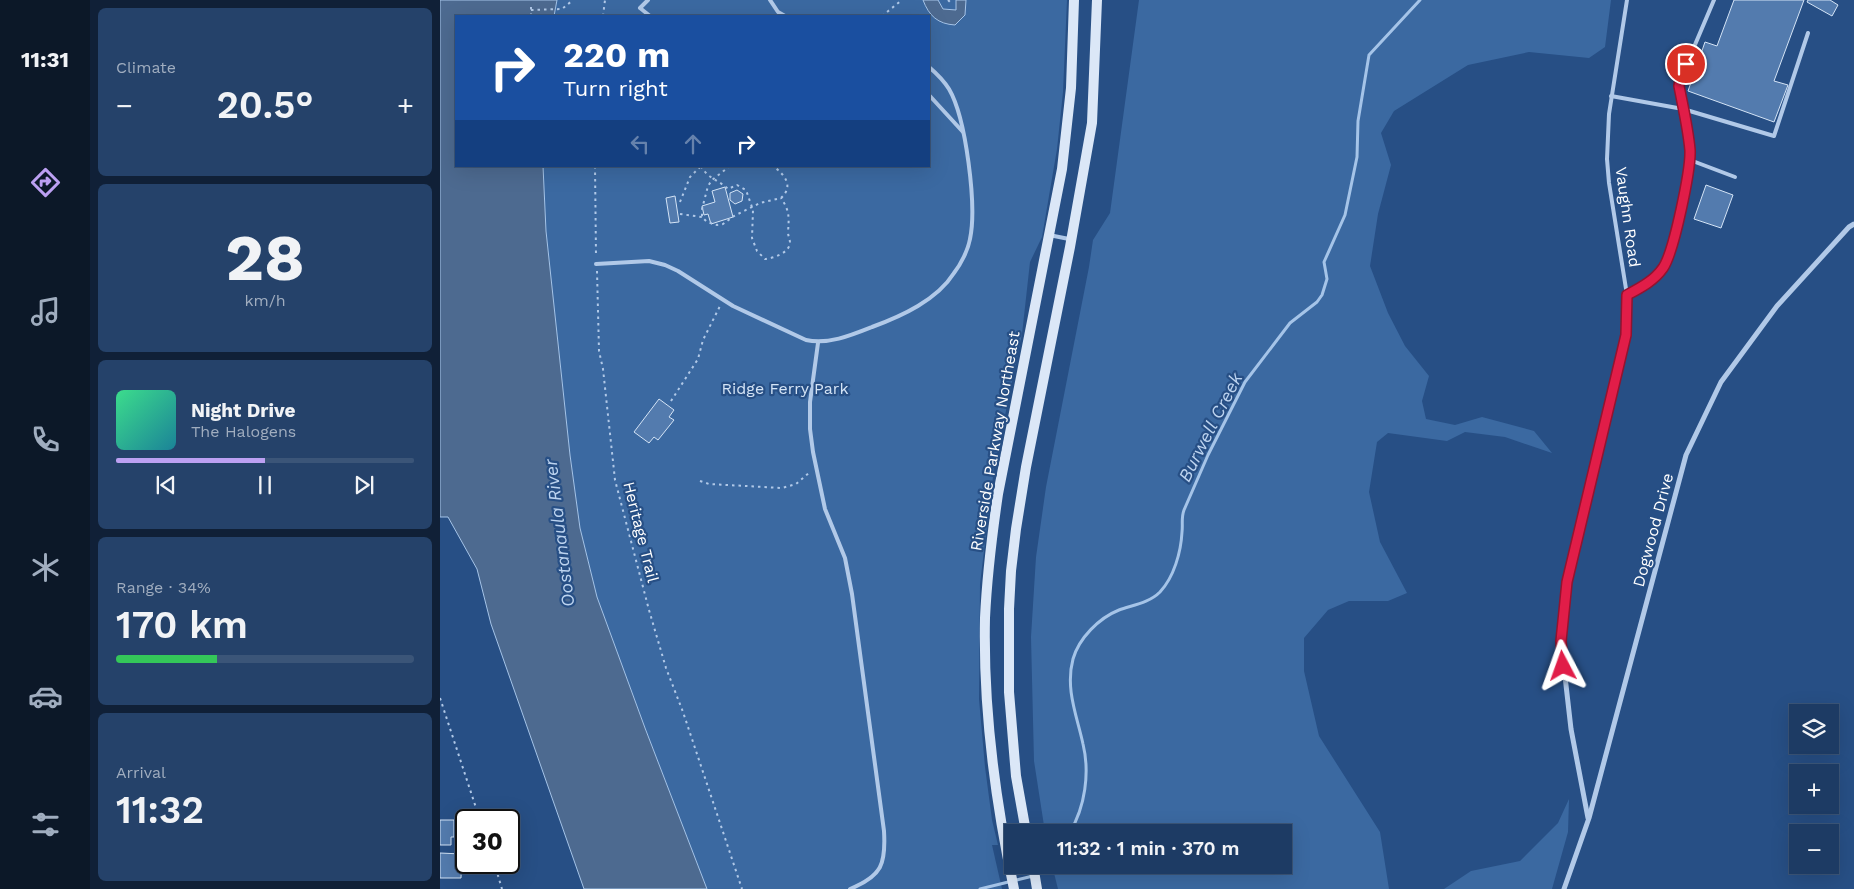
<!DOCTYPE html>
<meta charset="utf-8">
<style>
:root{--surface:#1d3b64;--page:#25426a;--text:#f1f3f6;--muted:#a0adbf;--line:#3b5578;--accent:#bca0f2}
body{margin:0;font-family:"Work Sans",sans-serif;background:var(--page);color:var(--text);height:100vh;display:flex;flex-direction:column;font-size:19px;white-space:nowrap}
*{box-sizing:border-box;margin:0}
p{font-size:16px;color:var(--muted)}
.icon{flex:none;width:28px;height:28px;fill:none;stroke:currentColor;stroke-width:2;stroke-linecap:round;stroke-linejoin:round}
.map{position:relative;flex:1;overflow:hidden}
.drawer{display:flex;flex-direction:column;gap:8px;padding:8px;background:#102037;width:350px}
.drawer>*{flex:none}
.guide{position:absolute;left:15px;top:15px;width:475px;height:152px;border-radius:0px;box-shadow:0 5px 20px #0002,0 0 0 1px var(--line);background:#1a4fa0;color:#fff;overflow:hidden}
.buttons{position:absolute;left:1349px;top:704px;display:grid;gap:10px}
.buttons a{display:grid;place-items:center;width:50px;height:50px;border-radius:0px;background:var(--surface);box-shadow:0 5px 20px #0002,0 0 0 1px var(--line);font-size:25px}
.speed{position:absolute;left:15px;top:809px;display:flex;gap:10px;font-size:25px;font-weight:700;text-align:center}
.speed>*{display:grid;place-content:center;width:65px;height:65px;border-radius:50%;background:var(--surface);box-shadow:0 5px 20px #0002,0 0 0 1px var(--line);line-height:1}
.speed .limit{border:2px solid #111;border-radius:8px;background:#fff;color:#111}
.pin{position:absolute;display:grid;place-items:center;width:42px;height:42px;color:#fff;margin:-21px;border:2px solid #fff;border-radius:50%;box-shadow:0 1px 5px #0007}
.me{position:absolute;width:55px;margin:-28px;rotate:356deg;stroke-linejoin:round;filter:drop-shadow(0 0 4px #0008)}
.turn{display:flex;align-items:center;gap:18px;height:105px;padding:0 25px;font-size:22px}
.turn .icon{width:65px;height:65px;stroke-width:2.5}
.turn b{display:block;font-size:35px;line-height:42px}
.lanes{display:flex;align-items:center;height:48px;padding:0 25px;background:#0003;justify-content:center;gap:25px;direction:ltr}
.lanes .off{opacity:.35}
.big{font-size:38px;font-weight:600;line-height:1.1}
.drawer .widget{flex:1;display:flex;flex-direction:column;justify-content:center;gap:8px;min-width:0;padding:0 18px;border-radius:8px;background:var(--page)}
.drawer .dial{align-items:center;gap:0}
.dial b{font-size:65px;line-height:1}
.song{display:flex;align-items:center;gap:15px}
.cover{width:60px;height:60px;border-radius:8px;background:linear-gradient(135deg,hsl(150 70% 55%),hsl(190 70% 35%))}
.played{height:5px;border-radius:2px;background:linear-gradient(90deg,var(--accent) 50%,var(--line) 50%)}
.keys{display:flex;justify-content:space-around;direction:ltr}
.heat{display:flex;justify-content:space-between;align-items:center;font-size:28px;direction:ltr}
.charge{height:8px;border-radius:4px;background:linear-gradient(90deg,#34c759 34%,var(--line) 0)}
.trip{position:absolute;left:564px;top:824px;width:288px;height:50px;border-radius:0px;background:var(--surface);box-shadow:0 5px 20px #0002,0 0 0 1px var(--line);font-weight:600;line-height:50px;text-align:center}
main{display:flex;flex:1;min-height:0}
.tab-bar{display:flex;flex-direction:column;width:90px;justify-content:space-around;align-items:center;background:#0c1828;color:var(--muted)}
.tab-bar .icon{width:35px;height:35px}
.tab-bar .selected{color:var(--accent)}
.tab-bar b{font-size:22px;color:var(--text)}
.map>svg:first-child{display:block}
</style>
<main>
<nav class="tab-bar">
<b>11:31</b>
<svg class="icon selected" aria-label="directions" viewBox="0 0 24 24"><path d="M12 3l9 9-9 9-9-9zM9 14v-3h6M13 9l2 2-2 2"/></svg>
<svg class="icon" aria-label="music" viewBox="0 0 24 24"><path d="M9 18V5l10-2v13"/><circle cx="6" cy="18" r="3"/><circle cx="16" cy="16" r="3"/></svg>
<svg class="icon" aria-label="phone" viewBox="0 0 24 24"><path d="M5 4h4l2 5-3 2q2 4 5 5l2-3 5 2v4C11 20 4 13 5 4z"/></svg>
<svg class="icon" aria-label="climate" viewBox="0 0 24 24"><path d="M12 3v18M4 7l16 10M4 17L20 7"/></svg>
<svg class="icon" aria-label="car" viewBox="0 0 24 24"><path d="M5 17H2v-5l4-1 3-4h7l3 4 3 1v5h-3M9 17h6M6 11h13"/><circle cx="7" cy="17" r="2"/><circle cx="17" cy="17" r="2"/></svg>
<svg class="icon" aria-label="filters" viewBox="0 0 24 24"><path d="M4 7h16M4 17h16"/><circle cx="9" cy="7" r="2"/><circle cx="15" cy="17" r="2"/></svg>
</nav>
<section class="drawer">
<div class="widget"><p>Climate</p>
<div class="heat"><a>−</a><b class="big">20.5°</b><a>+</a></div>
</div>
<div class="widget dial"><b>28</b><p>km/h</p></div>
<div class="widget">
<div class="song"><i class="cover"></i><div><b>Night Drive</b><p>The Halogens</p></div></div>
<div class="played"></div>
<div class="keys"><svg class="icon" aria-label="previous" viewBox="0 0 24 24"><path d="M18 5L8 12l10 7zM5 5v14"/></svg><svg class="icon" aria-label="pause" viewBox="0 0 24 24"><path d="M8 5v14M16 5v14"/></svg><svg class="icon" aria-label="next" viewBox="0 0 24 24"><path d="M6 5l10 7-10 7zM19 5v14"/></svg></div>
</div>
<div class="widget"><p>Range · 34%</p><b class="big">170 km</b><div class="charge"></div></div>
<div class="widget"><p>Arrival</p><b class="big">11:32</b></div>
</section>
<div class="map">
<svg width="1414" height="889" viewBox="0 0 1414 889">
<rect width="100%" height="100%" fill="#274f85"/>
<g fill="#3b69a1">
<polygon points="117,0 627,0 623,92 617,149 602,237 590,262 582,334 554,468 540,584 539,699 545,767 552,820 558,845 552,845 562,889 267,889 205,728 157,597 140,528 130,455 106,231 103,166 489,166 489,16 114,16"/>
<polygon points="699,0 1171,0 1165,47 1149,58 1089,52 1028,65 954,111 941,133 951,165 938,214 930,266 948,313 965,346 989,376 982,401 986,419 1015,425 1042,417 1094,431 1112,453 1065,437 1025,432 1007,441 948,433 937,442 929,492 940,542 967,593 948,601 909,601 888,610 864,638 864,671 879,736 940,832 949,889 618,889 612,865 842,865 842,832 605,832 594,761 591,637 596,557 606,487 649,267 653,240 670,213"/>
<polygon points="1129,799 1128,832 1112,889 1004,889 1031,871 1080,861 1118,823"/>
</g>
<g fill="#4d6a90" stroke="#a5c4e8">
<polygon points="0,0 117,0 114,16 16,16 16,166 103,166 106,231 130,455 140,528 157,597 205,728 267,889 144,889 51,624 37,569 8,517 0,517"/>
<path d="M483,0H498L503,9L516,10V0H526L525,15L515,25C498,24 489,16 483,0Z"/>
</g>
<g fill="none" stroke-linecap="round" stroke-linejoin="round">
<g stroke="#a5c4e8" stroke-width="3">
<path d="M630,832C645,807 650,773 643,744C637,716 625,689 633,659C639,638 659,618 679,610C693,605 709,603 720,592C734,577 741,552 742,532C743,524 741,518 744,510L768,455L805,382L850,323L877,302L882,295L887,279L884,262L905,215L917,157L918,121L929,55L980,0"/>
<polyline points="540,889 597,875 612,865"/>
</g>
</g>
<g fill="#537bae" stroke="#d4e4f6">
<polygon points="1294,0 1364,0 1334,81 1348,85 1334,122 1248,91 1265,42 1277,46"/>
<polygon points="1368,0 1390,0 1398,5 1392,16 1367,2"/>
<polygon points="1266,185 1293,195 1281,228 1254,219"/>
<polygon points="285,187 293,217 271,224 268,214 264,215 262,206 275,202 272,191"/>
<polygon points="297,190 303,194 302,201 295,204 290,200 290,193"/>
<polygon points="235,196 239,222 230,223 226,198"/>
<polygon points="219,399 234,410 229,417 234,420 218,440 214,437 209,443 194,432"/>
<polygon points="0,820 14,820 14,837 11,837 11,845 0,845"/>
<polygon points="0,853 22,854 21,878 0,878"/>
</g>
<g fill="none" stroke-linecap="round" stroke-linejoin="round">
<g stroke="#b1c9e8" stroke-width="2" stroke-dasharray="2.5 4" stroke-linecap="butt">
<polyline points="508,0 510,2"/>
<polyline points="91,7 91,14"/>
<polyline points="91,10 122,9 133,0"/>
<polyline points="163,16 165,0"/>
<polyline points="442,16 462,0"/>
<polyline points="155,166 156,256"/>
<path d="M261,166C268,179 279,180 288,189L297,185L306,190L313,210L312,238L317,251L325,259C334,258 349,253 350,243C350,239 348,236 348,232C349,218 350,211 341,198"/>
<path d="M290,166L272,180L268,186L262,209V217L267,222L277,225L283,224L294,216L320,203L341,198C354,186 345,175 333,166"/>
<polyline points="240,202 250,177 261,166"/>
<polyline points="240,214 262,217"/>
<polyline points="157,271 159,351 163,369 175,480 209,610 226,668 243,712 302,889"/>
<polyline points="231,401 258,359 263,340 280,306"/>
<polyline points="260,481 269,484 342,488 356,484 370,472"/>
<polyline points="0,698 40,820"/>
<polyline points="54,862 62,889"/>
</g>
<g stroke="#b1c9e8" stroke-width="4">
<polyline points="208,0 200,8 210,16"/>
<polyline points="330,0 338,12 345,16"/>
<polyline points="489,95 523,132"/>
<polyline points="1171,96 1243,109 1334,136 1368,33"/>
<polyline points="1250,160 1295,177"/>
<polyline points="609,235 629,239"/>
<path d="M156,264L209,261L225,265L238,271L293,306L366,340C388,345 412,335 432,327C462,316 497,300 514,273C521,264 528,250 530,239C537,206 526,118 509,89C504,81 496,73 489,67"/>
<polyline points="1187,295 1207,284 1220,272 1226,263 1231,247 1250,160 1240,80 1274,0"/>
<path d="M378,343L370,402V429L373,452L385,509L405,558L412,594L444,831C446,864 442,876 410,889"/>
<polyline points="1154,464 1184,343 1187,318 1187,295 1169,183 1167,159 1169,114 1187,0"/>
</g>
<g stroke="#b1c9e8" stroke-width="5">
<polyline points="1148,818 1131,729 1121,641 1127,582 1154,464"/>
<polyline points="1124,889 1149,818 1246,455 1281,382 1337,306 1409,227 1414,224"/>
</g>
<g stroke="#dbe7f7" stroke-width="10">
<polyline points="586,832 576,776 569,692 569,609 571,571 576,529 586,467 630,247 652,123 657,0"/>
<polyline points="593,865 597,889"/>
<path d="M574,889C555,800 543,709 545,618C547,576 552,535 558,494L622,169L631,88L634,0"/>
</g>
</g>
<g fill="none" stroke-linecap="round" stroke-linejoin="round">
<defs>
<path id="route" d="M1123,666L1121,641L1127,582L1186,335L1187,295C1200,288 1214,281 1223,268C1234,252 1251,169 1250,150C1248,128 1243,107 1239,86L1240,80L1246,64"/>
</defs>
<use href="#route" stroke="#92132f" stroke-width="12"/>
<use href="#route" stroke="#e11d48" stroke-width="9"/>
</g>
<g text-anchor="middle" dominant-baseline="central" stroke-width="4.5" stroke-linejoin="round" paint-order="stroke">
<g font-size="16" fill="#fff" stroke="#274f85">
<text transform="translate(1188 217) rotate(82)">Vaughn Road</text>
<text transform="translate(555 441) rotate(-80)">Riverside Parkway Northeast</text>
<text transform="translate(1213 530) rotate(-75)">Dogwood Drive</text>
<text transform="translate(201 532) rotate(76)">Heritage Trail</text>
</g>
<g font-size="16" fill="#d4e4f6" stroke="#274f85">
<text x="345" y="388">Ridge Ferry Park</text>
</g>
<g font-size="18" font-style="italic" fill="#bcd3ef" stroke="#274f85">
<text transform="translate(770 427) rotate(-63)">Burwell Creek</text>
<text transform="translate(119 533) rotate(-97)">Oostanaula River</text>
</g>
</g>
</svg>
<div class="buttons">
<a><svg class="icon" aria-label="layers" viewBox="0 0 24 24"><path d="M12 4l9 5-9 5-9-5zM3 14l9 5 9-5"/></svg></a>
<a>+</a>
<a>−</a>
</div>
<div class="speed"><div class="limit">30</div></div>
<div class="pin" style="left:1246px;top:64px;background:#d93025"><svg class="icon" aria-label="arrive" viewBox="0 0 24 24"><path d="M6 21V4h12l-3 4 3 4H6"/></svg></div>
<svg class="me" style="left:1123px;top:666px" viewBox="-20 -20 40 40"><path d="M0-17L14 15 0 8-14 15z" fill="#e11d48" stroke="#fff" stroke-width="4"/></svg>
<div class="trip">11:32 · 1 min · 370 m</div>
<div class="guide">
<div class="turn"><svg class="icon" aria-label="right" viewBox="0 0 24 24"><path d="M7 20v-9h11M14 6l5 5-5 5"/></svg><div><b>220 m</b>Turn right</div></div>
<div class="lanes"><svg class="icon off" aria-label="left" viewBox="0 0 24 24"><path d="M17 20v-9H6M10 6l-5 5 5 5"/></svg><svg class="icon off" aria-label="ahead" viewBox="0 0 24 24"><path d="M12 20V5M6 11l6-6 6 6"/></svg><svg class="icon" aria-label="right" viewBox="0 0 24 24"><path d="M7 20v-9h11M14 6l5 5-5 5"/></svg></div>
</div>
</div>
</main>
